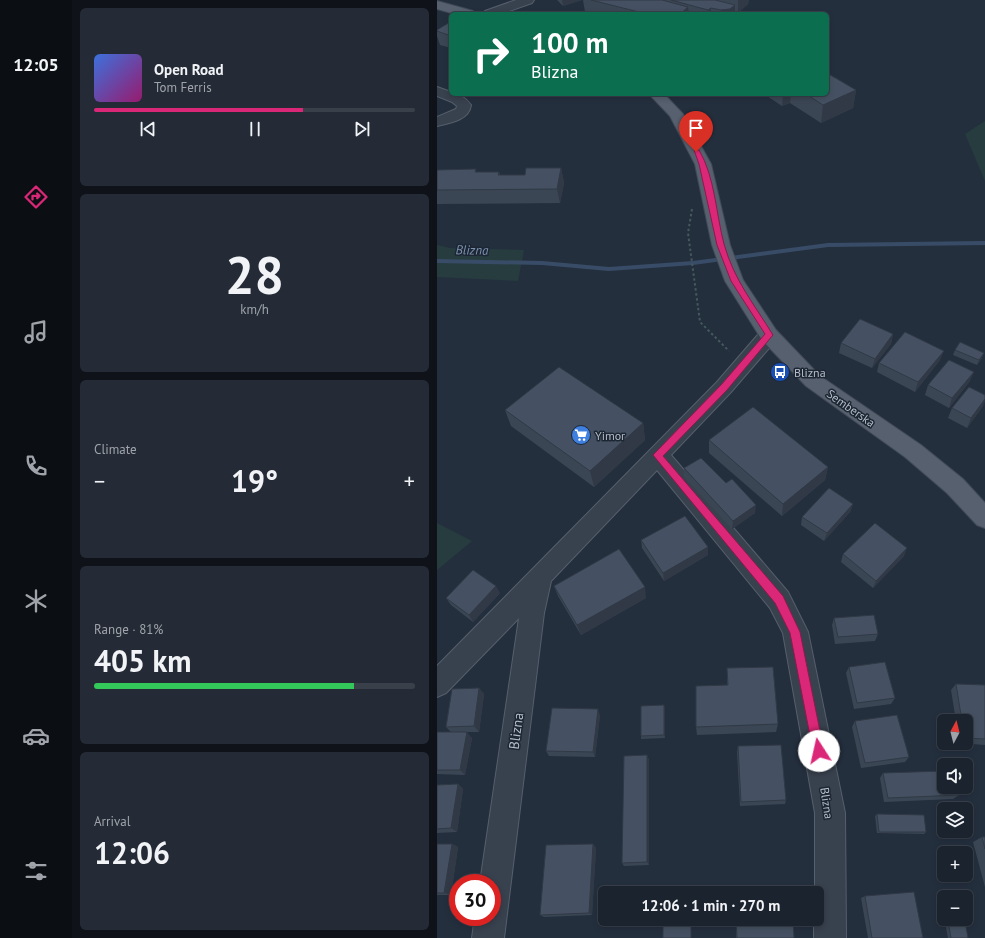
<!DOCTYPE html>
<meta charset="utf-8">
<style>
:root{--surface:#1b232e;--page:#242b36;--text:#f1f3f6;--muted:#a0a4aa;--line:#39404a;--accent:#db2777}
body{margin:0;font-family:"PT Sans",sans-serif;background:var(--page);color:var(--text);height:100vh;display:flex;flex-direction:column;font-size:15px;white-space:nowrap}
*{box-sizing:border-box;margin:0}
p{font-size:13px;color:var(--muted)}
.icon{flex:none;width:22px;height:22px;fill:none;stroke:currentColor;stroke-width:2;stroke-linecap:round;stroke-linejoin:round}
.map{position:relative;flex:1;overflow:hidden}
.details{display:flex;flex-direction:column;gap:8px;padding:8px;background:#0f1319;width:365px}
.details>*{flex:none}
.top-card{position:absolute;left:12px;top:12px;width:380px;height:84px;border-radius:6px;box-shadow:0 2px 6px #0003,0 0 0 1px var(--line);background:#0b6e4f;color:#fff;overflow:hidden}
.needle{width:26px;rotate:7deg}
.fabs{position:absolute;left:500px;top:714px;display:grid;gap:8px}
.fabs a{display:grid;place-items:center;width:36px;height:36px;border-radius:6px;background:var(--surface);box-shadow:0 2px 6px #0003,0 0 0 1px var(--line);font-size:20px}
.speed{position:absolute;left:12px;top:874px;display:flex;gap:8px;font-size:20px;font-weight:700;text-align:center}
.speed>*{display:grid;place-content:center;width:52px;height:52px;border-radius:50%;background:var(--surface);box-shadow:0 2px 6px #0003,0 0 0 1px var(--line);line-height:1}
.speed .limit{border:6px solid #d22;background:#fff;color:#111}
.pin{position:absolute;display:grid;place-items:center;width:34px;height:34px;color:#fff;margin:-41px -17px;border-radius:50% 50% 50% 0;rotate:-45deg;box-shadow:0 0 4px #0007}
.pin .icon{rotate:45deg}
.me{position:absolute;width:44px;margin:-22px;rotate:350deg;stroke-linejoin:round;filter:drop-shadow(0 0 3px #0008)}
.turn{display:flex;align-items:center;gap:14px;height:84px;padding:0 16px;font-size:18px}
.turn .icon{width:52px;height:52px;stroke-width:2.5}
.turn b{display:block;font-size:28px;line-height:34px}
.big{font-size:30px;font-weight:700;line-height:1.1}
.details .tile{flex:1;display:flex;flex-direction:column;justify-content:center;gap:6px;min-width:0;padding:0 14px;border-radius:6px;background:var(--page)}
.details .dial{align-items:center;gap:0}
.dial b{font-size:52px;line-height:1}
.song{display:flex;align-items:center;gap:12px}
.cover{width:48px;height:48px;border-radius:6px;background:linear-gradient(135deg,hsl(220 70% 55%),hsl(320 70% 35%))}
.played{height:4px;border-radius:2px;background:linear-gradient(90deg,var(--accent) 65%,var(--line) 65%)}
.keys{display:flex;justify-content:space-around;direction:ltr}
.heat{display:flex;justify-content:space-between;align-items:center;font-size:22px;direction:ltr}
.charge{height:6px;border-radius:3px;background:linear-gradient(90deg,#34c759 81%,var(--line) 0)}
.trip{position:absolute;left:161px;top:886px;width:226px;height:40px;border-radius:6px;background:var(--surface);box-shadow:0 2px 6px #0003,0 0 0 1px var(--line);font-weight:700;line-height:40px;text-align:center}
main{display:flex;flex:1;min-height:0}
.menu{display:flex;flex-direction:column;width:72px;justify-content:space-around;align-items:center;background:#0b0e12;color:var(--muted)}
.menu .icon{width:28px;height:28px}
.menu .active{color:var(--accent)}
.menu b{font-size:18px;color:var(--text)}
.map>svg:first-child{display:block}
</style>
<main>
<nav class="menu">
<b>12:05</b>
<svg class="icon active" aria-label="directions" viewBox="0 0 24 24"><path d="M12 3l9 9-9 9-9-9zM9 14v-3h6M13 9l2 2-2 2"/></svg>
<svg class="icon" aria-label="music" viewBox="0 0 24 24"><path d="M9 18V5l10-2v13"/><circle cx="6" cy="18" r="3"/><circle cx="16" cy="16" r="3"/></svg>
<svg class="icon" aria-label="phone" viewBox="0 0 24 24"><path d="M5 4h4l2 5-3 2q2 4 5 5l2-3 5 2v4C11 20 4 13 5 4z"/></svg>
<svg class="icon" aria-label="climate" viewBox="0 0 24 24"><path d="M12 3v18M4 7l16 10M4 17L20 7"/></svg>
<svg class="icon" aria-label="car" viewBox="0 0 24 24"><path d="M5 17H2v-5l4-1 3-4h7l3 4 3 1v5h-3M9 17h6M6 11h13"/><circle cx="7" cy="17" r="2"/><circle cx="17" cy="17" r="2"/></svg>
<svg class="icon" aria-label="filters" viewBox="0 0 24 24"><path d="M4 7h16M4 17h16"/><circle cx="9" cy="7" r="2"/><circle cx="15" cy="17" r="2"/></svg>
</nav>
<section class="details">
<div class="tile">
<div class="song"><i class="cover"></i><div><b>Open Road</b><p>Tom Ferris</p></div></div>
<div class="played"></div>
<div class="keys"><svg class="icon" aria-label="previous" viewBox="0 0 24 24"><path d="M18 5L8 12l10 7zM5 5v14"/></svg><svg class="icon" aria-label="pause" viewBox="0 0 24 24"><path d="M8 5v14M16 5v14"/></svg><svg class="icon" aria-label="next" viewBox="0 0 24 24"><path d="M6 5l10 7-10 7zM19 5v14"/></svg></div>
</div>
<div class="tile dial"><b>28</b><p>km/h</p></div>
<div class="tile"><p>Climate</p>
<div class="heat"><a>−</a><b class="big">19°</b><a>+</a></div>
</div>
<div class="tile"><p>Range · 81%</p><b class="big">405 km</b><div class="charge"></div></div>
<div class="tile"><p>Arrival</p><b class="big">12:06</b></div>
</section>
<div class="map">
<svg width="548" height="938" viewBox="0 0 548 938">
<rect width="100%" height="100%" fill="#242f3e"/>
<g fill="#263c3f">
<polygon points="548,121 548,181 528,134"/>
<polygon points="0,245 13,248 87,250 81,281 0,277"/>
<polygon points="0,523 35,541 0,570"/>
</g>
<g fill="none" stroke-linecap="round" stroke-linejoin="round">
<polygon fill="#394c67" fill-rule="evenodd" points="548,241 548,245 391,247 256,265 172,271 105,265 0,263 0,259 105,261 172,267 256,261 391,243"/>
<defs>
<g id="minor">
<polygon points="79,0 97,0 95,3 64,14 46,14 48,11"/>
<path d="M0,87L14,92V94C23,94 29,98 34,105C32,120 13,123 0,126V117L19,109L20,106L15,102L0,96Z"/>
<polygon points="332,328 339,330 342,335 339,340 294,392 234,455 351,592 371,632 408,813 409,938 377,938 377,919 380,919 380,893 378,893 378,813 346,633 333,608 220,470 114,581 107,613 67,938 35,938 38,917 55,917 55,883 43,883 82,618 9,693 0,697 0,666 280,382 325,330"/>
</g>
<g id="major">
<polygon points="0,1 36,11 38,14 18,14 0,9"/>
<polygon points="212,94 227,94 246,114 274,164 293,245 306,280 339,330 383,376 484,445 526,479 548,503 548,528 540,525 510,493 468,457 369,386 325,340 288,281 275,245 258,164 233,116"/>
</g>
</defs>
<use href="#minor" stroke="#565f6c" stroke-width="2"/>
<use href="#major" stroke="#414a57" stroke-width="2"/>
<polyline stroke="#44595c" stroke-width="2" stroke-dasharray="2.5 2.5" stroke-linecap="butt" points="255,209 251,233 263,322 292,351"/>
<use href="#minor" fill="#38414e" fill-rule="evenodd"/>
<use href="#major" fill="#56606e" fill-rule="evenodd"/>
</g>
<g fill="#3b4654">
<polygon points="120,0 145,0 126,6"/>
<polygon points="146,0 312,0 311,4 301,13 298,12 298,14 157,14 148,12"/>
<polygon points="14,23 14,48 3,45 0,36 0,30"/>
<polygon points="419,90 416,108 384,123 353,103 345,106 327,94 390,94"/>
<polygon points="124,168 127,183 123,203 0,204 0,170 39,169 39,172 62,172 63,175 88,175"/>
<polygon points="456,334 454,344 435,368 402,353 404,343"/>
<polygon points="518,350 545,358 540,365 516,355"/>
<polygon points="503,360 478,392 440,372 442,363"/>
<polygon points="533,381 512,408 488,395 491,385"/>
<polygon points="546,406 530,428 511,418 515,408"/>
<polygon points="68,410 206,423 208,440 157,487 74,426"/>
<polygon points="272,440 391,467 388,480 345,516 272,453"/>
<polygon points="247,468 289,483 318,513 295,529 247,477"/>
<polygon points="416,504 413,512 387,541 364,525 365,517"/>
<polygon points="204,540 271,555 227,581 205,548"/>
<polygon points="406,554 467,556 436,588 404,562"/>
<polygon points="117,586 209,598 144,635 121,596"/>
<polygon points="63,593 36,622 14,605 9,598"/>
<polygon points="397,618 441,634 438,641 398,644 395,625"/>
<polygon points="412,667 458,698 454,704 417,709 409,673"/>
<polygon points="290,668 341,724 339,732 260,735 259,727 290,685"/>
<polygon points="519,684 548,685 548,745 522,743 529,743 529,721 519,721 514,690"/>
<polygon points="42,688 47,694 42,732 25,732 35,738 28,775 0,774 0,732 14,732 9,727"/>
<polygon points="227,705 228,738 204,739 204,736"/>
<polygon points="163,715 158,757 112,756 109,751"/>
<polygon points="418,721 472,757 468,762 424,768 415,727"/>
<polygon points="301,746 349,800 348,804 303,806 300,752"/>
<polygon points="210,755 212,760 212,865 187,866 185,863"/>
<polygon points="446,773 522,795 516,799 447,802 443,778"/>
<polygon points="21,784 26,789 20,832 0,833 0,785"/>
<polygon points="440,814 489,832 487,834 440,833 438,816"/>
<polygon points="545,837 548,837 548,887 536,842"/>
<polygon points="0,844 15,844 21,847 14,895 0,895"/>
<polygon points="156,844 159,848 155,915 107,917 103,915"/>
<polygon points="428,896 486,938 431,938 424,898"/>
<polygon points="299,919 356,919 357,938 299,938"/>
<polygon points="511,921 531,938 511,938 508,922"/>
</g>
<g fill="#303945">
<polygon points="125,0 145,0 126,6"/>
<polygon points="301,0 312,0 311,4 301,13"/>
<polygon points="298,5 298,14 284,14 284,10"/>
<polygon points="251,7 252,14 243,14"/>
<polygon points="274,8 274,14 271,14 271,10"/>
<polygon points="419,90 416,108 384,123 386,105"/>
<polygon points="346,94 354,94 353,103 345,106"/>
<polygon points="124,168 127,183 123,203 120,189"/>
<polygon points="456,334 454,344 435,368 438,359"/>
<polygon points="507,351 503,360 478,392 481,382"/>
<polygon points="547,353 545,358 540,365 542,360"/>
<polygon points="537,372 533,381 512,408 515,398"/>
<polygon points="548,399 548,401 546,406 530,428 534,418"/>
<polygon points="206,423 208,440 157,487 153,471"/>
<polygon points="391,467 388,480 345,516 346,504"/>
<polygon points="416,504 413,512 387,541 390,533"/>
<polygon points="319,505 318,513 295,529 296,521"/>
<polygon points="271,547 271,555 227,581 226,573"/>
<polygon points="470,548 467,556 436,588 439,581"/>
<polygon points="59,586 63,593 36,622 32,615"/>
<polygon points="208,587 209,598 144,635 140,625"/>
<polygon points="42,688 47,694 42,732 37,726"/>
<polygon points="227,705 228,708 228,738 227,735"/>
<polygon points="161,709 163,715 158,757 156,752"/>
<polygon points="30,732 35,738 28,775 23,770"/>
<polygon points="210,755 212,760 212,865 210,862"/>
<polygon points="21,784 26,789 20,832 14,828"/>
<polygon points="15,844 21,847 14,895 7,893"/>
<polygon points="156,844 159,848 155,915 152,913"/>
</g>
<g fill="#455162" stroke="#303945">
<polygon points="154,0 225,0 251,7 243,14 210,14"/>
<polygon points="234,0 278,0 298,5 293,9 284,10 274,8 271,10"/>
<polygon points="13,22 14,23 14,36 0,31 0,30"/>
<polygon points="390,73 419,90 386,105 369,94 390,94"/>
<polygon points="89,168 124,168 120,189 0,190 0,170 39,169 38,172 62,172 61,175 88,175"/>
<polygon points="423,319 456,334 438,359 404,343"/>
<polygon points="468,332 507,351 481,382 442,363"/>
<polygon points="523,342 547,353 542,360 518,350"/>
<polygon points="512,360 537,372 515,398 491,385"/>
<polygon points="122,367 206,423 153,471 68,410"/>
<polygon points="532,387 548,395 548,399 534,418 515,408"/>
<polygon points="316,407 391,467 346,504 272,440"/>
<polygon points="264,458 289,483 295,479 319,505 296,521 247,468"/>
<polygon points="392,488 416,504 390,533 365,517"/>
<polygon points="248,516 271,547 226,573 204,540"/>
<polygon points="438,523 470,548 439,581 406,554"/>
<polygon points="182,549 208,587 140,625 117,586"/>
<polygon points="36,570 59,586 32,615 9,598"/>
<polygon points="437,615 441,634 401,637 397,618"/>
<polygon points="448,662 458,698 420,703 412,667"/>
<polygon points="336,667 341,724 259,727 259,686 291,685 290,668"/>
<polygon points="519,684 548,685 548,739 529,738 529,721 525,721"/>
<polygon points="42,688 37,726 9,727 15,689"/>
<polygon points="227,705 227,735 204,736 204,706"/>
<polygon points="115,708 161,709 156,752 109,751"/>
<polygon points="460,715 472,757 428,763 418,721"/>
<polygon points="0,732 30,732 23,770 0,770"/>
<polygon points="344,745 349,800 304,802 301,746"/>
<polygon points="210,755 210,862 185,863 187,756"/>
<polygon points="507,771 507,787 520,787 522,795 451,798 446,773"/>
<polygon points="21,784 14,828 0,829 0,785"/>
<polygon points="440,814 487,815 489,832 442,832"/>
<polygon points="545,837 548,837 548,849"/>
<polygon points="0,844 15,844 7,893 0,893"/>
<polygon points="156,844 152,913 103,915 109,845"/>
<polygon points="253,886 253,893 226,893 226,888"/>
<polygon points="299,889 355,890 355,893 299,893"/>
<polygon points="477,892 486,938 435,938 428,896"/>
<rect x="226" y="919" width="28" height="19"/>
<polygon points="299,919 356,919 357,938 300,938"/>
<polygon points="511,921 528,921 531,938 514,938"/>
</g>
<path fill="#db2777" stroke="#8e194d" d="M257,150H262C278,177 279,214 287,244C297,280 317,304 336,335L290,390L226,456L346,596L363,632L387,751L386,755L382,757L377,755L376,751L353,633L338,603L216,455L284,385L328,334L294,281L280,245L262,164Z"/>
<defs>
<symbol id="bus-disc" viewBox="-11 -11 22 22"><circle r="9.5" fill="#1a4fb4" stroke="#1d2633"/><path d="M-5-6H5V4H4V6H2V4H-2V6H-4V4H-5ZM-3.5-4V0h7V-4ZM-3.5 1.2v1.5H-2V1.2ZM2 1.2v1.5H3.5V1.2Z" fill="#fff"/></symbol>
<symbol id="supermarket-disc" viewBox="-11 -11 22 22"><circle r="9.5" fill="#3f7fe0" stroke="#1d2633"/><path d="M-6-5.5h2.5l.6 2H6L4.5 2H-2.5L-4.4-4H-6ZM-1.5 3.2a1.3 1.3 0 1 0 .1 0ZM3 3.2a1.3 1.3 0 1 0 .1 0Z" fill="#fff"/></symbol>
</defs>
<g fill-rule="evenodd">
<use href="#bus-disc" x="332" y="361" width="22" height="22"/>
<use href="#supermarket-disc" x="133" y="424" width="22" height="22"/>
</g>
<g text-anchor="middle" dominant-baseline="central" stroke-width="3" stroke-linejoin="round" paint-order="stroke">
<g font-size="12" fill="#b4bcc9" stroke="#1d2633" text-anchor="start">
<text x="357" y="372">Blizna</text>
<text x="158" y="435">Yimor</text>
</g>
<g font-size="12" fill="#b4bcc9" stroke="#1d2633">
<text transform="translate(414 408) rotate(35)">Semberska</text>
<text transform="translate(390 803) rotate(82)">Blizna</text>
</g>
<g font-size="13" font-style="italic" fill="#7c92b1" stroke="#1d2633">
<text transform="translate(35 250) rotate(1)">Blizna</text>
</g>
<g font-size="14" fill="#b4bcc9" stroke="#1d2633">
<text transform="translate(79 731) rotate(-82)">Blizna</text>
</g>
</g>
</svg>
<div class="fabs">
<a><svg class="needle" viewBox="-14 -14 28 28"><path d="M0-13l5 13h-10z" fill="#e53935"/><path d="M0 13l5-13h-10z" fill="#a0a4aa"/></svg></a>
<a><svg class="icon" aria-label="sound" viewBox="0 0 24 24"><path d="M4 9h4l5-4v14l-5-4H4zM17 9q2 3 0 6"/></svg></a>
<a><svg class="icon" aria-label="layers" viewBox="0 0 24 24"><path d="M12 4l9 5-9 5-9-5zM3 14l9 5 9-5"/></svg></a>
<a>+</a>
<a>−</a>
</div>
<div class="speed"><div class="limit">30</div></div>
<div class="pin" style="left:259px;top:152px;background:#d93025"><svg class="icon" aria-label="arrive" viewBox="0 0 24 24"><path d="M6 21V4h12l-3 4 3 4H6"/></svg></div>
<svg class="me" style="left:382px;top:751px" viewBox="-20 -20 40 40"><circle r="19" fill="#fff"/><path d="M0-13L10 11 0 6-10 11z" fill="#db2777"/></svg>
<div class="trip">12:06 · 1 min · 270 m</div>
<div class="top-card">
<div class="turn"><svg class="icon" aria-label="right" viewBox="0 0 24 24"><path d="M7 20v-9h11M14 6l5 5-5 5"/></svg><div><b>100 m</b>Blizna</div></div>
</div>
</div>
</main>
